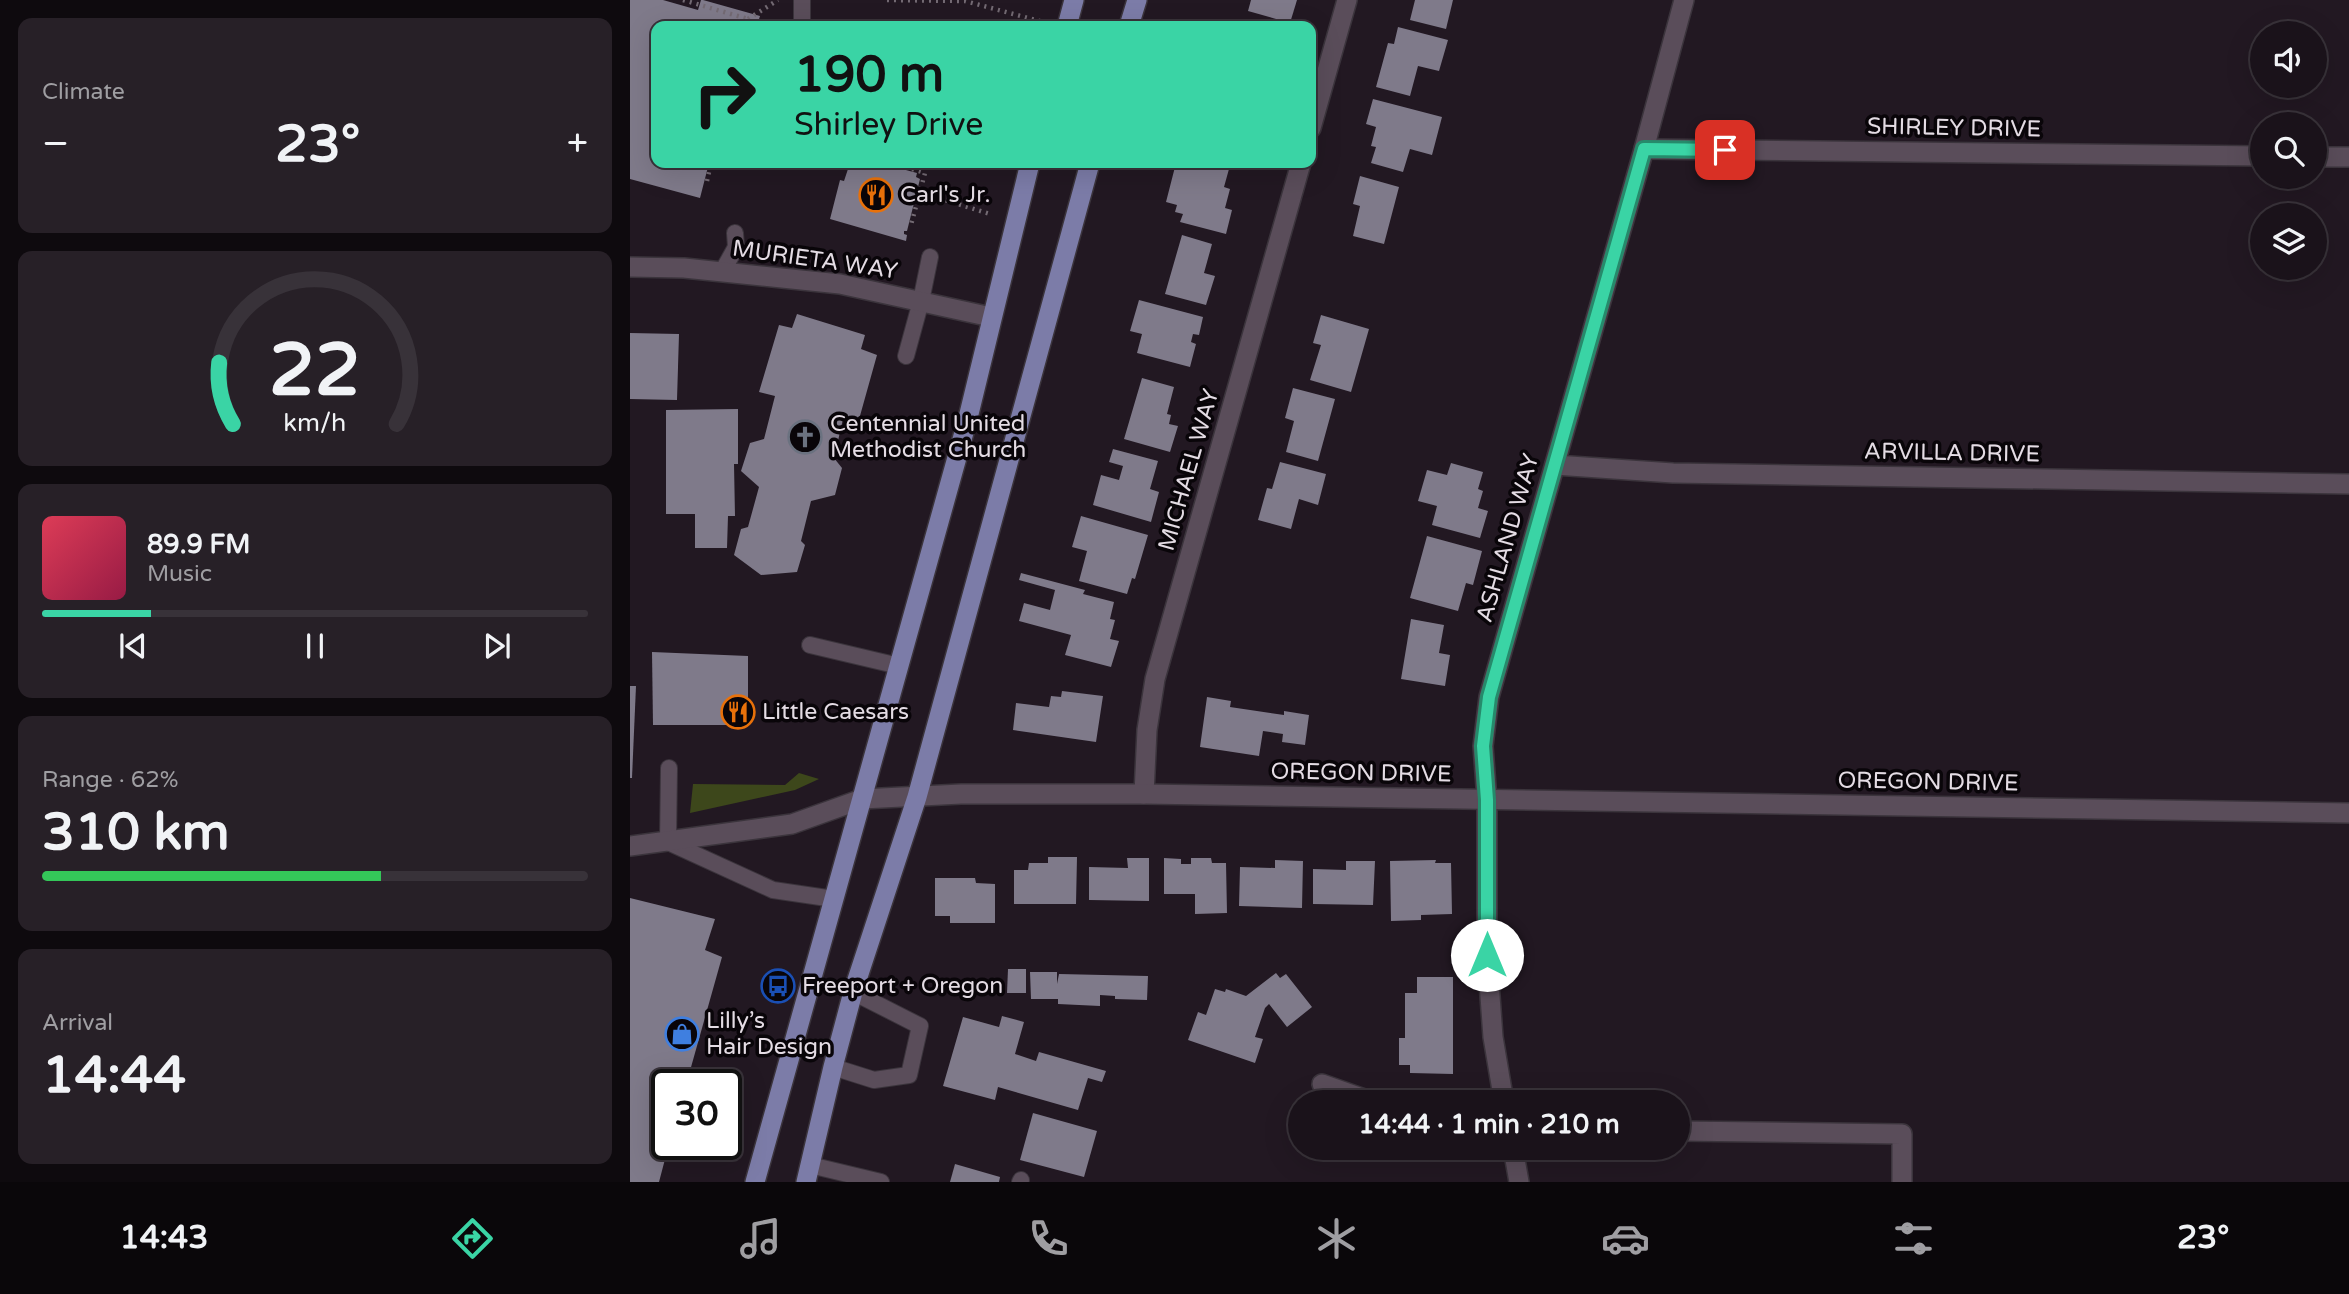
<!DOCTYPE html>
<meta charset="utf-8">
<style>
:root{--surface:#1a121a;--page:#272027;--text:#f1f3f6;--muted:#9f9ea2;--line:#383239;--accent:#3ad4a5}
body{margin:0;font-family:"Varela Round",sans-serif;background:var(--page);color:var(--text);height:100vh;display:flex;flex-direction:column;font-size:26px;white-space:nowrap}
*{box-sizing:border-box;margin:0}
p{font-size:23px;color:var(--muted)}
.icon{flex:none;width:38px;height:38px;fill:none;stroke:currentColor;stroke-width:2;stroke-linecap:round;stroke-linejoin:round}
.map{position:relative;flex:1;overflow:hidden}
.details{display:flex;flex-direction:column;gap:18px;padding:18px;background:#0e0a0e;width:630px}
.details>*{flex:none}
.banner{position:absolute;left:21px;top:21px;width:665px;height:147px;border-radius:14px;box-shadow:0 7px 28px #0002,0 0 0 2px var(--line);background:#3ad4a5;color:#111;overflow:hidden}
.tools{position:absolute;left:1620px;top:21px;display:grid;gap:14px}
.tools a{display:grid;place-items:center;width:77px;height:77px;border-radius:50%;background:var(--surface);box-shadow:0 7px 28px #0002,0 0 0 2px var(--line);font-size:35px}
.speed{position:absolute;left:21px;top:1069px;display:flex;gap:14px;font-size:35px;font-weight:700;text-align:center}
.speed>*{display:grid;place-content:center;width:91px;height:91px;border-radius:50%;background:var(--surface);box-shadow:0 7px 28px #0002,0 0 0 2px var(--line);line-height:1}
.speed .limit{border:4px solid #111;border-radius:10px;background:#fff;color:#111}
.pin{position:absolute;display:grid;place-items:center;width:60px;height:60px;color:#fff;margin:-30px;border-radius:14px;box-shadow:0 4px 10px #0006}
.me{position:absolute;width:77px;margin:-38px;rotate:0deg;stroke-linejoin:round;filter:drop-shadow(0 0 5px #0008)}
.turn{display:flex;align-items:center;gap:24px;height:147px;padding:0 28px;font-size:32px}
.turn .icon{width:91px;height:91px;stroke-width:2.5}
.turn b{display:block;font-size:49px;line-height:60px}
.big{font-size:52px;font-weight:700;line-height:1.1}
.details .widget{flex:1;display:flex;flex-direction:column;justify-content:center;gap:10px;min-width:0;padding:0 24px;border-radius:14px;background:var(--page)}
.details .dial{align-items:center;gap:0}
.dial svg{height:182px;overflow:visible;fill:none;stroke:var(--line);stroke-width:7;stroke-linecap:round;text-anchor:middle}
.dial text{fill:var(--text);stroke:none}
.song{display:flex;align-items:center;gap:21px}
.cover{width:84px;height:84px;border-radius:10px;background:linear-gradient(135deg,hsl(350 70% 55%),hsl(340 70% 35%))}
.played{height:7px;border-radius:4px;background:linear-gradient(90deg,var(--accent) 20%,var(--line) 20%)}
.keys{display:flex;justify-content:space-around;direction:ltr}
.heat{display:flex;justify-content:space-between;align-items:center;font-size:38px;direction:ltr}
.charge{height:10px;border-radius:5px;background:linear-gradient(90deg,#34c759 62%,var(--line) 0)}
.trip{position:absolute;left:658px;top:1090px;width:402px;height:70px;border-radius:35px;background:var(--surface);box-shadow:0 7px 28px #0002,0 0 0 2px var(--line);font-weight:700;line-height:70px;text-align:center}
.tabs{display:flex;height:112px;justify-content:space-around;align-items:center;background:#0a070a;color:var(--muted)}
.tabs .icon{width:49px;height:49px}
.tabs .active{color:var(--accent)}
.tabs b{font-size:32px;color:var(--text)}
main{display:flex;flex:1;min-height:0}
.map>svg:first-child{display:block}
</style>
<main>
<section class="details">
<div class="widget"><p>Climate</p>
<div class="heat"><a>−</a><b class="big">23°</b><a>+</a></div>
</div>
<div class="widget dial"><svg viewBox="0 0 100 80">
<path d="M14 69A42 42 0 1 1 86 69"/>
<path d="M14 69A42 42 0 0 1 8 42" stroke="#3ad4a5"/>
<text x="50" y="56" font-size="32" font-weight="700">22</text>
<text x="50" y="72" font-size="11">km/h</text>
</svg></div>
<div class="widget">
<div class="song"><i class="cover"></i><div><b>89.9 FM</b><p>Music</p></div></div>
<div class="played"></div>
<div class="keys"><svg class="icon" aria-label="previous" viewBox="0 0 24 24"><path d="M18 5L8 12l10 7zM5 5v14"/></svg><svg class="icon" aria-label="pause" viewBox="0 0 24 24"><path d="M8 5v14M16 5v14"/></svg><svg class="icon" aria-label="next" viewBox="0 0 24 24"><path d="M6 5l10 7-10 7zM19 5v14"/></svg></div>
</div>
<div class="widget"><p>Range · 62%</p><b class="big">310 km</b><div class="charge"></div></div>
<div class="widget"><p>Arrival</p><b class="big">14:44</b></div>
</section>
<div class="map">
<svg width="1719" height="1182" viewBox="0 0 1719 1182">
<rect width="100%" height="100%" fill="#221822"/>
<polygon fill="#3d471b" points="169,773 189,779 165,790 60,813 63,784 155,785"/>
<g fill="#7f7a8a">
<polygon points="0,0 33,0 68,10 71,0 73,0 130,16 127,26 26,26 26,163 79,163 70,198 0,179"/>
<polygon points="621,0 667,0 660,23 618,11"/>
<polygon points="785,0 823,0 816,29 780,20"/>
<polygon points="610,19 631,26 592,26 594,20 608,25"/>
<polygon points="768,27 818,40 809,71 788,66 780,96 746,87 758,43 764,44"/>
<polygon points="743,99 812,117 802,155 780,149 773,172 741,163 746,147 741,146 746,127 736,124"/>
<polygon points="220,163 250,163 287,173 286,177 290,179 277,231 274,231 274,234 277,235 276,241 200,219 210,180 214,181"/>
<polygon points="546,163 577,163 599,169 594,187 600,189 595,208 602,210 596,234 550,222 553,214 545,212 547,205 536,202"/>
<polygon points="730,176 769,187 754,244 723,236 730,206 723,204"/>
<polygon points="552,235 582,244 574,273 585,276 576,305 535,294"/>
<polygon points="509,300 573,317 569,335 563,334 561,342 566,344 560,367 507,353 512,334 500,331"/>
<polygon points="167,314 235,335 231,349 247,355 228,423 213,419 204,458 212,468 205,495 181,501 171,541 175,545 167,572 131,575 104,555 111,529 118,527 129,487 111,471 120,443 134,439 145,396 129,392 149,325 162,328"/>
<polygon points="691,315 739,329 721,392 680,380 691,345 683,343"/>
<polygon points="0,333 49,334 47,400 0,399"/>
<polygon points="512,378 544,387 537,414 541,415 539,424 548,426 540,452 494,439"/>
<polygon points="663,388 705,399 688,461 656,452 664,421 655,418"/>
<polygon points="108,409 108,464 104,464 105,516 98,516 97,548 65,548 65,514 36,514 36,410"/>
<polygon points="483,449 528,461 520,489 529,492 521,522 463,505 471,475 489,480 493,466 479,462"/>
<polygon points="650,462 696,474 688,505 669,499 661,529 628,520 637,488 642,489"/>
<polygon points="821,463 853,472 848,489 853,491 848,508 858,511 850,538 802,525 807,506 788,501 797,470 817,475"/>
<polygon points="451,516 518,535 505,579 502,578 497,594 449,581 457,551 442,547"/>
<polygon points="797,536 852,551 843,585 836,583 828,611 780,598"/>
<polygon points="391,573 455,590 453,594 484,602 480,619 485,620 480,639 489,641 481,667 435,655 441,635 389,621 394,603 420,610 425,590 389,580"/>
<polygon points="781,619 814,625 809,653 820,655 815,686 771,679"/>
<polygon points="22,652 118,656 118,725 23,725"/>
<polygon points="0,686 6,686 2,778 0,778"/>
<polygon points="432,691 473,696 466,742 383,730 386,703 419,707 421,696 431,697"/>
<polygon points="577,697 601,701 600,707 654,715 654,711 679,715 675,745 652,742 653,734 633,731 629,756 570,747"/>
<polygon points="418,857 447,857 446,904 384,904 384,870 398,870 399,863 418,863"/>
<polygon points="497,858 519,858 519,901 459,900 459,867 498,868"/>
<polygon points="534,858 551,859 551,864 561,864 561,858 581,858 582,863 596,863 597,913 565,914 565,894 534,894"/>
<polygon points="645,860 673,861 672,908 609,906 610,867 645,868"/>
<polygon points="806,860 805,863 821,863 822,914 791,915 791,920 761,921 760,861"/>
<polygon points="716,861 745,861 743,905 683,904 683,869 716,870"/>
<polygon points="305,878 345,878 346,883 365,884 365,923 320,923 320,916 305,916"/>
<polygon points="0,898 85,919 75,950 92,957 56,1085 37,1085 37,1144 39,1144 29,1182 0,1182"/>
<polygon points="378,969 396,969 396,993 377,993"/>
<polygon points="400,972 427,972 427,984 429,974 518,976 517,1000 485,999 485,996 470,995 470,1006 428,1004 428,999 401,999"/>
<polygon points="646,973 650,978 656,974 682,1007 657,1027 639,1004 635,1008 625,1037 633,1039 625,1063 558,1040 568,1012 576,1015 585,989 595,992 596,989 616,996"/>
<polygon points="787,977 823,977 823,1074 780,1073 780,1065 769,1065 769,1038 775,1038 775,993 787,993"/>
<polygon points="372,1016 394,1022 385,1054 406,1061 409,1052 476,1071 472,1082 458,1078 448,1110 368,1087 365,1100 313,1086 333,1017 369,1027"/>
<polygon points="403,1113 467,1131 454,1177 390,1160"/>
<polygon points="325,1164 370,1177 369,1182 320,1182"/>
</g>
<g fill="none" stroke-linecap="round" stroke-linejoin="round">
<defs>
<g id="service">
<polyline points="172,26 172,0"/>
<polyline points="92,272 106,247 105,233"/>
<polyline points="276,356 291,301 300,257"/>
<polyline points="180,645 269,666"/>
<polyline points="39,768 38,842 143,890 204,899"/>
<polyline points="203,1067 244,1080 279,1075 290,1026 223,992"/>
<polyline points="180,1165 251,1182"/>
<polyline points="390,1182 391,1180"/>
</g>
<g id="minor">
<polyline points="681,128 717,0"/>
<polyline points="1014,149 1633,156"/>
<polyline points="1685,157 1719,157"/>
<polyline points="0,267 54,268 210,284 361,317"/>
<polyline points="925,465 1043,473 1719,484"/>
<polyline points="514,794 517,730 525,679 671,163"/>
<polyline points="0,846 162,824 232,799 331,794 514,794 1719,813"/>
<polyline points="692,1084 743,1102"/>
<polyline points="874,1102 863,1037 857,955 857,800 853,746 859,697 1014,149 1054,0"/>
<polyline points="1048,1131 1272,1134 1272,1182"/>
<polyline points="883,1148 889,1182"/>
</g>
<g id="primary">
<polyline points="437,26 444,0"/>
<polyline points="499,26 507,0"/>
<polyline points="125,1182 338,418 400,163"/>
<polyline points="176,1182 203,1067 223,992 287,797 460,163"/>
</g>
</defs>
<use href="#service" stroke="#3b343c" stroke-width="18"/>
<use href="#minor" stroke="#3b343c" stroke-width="22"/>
<use href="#primary" stroke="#3b343c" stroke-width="22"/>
<g stroke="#736a73" stroke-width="4.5" stroke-dasharray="2 5" stroke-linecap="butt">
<polyline points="53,0 118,19 117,26"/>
<polyline points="257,0 335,1 413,22"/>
<polyline points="118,19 148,0"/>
<polyline points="262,163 295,173 281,225"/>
<polyline points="77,181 81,163"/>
<polyline points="289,192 360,214"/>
</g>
<use href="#service" stroke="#5a4d5a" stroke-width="16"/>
<use href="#minor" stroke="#5a4d5a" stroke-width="19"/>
<use href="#primary" stroke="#7c7ca8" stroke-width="19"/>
</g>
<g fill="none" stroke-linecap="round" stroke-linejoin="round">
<defs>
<polyline id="route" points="857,955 857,800 853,746 859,697 1014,149 1095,150"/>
</defs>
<use href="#route" stroke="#268a6b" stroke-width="18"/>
<use href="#route" stroke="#3ad4a5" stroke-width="12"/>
</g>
<defs>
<symbol id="restaurant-ring" viewBox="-11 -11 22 22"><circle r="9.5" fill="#090509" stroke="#e8710a" stroke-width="1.5"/><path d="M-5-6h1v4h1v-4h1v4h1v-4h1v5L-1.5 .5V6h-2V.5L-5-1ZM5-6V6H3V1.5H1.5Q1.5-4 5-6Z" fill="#e8710a"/></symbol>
<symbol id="church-ring" viewBox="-11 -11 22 22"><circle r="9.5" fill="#090509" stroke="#6b7280" stroke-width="1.5"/><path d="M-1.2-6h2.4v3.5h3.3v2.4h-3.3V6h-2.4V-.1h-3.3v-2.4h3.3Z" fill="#6b7280"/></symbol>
<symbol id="bus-ring" viewBox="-11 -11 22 22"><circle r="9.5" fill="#090509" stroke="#1a4fb4" stroke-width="1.5"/><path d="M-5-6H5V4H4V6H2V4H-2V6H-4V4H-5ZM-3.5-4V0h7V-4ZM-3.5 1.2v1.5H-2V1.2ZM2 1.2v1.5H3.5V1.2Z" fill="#1a4fb4"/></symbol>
<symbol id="shop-ring" viewBox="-11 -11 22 22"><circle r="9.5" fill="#090509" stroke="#3f7fe0" stroke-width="1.5"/><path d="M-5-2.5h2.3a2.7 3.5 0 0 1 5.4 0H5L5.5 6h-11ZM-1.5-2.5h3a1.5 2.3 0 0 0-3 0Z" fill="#3f7fe0"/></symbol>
</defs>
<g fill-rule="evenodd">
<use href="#restaurant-ring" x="227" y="176" width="38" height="38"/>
<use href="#church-ring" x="156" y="418" width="38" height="38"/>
<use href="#restaurant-ring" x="89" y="693" width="38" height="38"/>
<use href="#bus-ring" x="129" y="967" width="38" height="38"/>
<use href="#shop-ring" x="33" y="1015" width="38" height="38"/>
</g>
<g text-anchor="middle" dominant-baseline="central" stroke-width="7" stroke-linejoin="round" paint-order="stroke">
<g font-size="23" fill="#e4dce4" stroke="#090509">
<text transform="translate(1324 128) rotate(1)">SHIRLEY DRIVE</text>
<text transform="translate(185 260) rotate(8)">MURIETA WAY</text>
<text transform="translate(1322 453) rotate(1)">ARVILLA DRIVE</text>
<text transform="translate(559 470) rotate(-74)">MICHAEL WAY</text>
<text transform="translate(878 538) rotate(-74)">ASHLAND WAY</text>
<text transform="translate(731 773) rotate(1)">OREGON DRIVE</text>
<text transform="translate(1298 782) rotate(1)">OREGON DRIVE</text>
</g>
<g font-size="23" fill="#e4dce4" stroke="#090509" text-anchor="start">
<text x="270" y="195">Carl's Jr.</text>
<text x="200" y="424">Centennial United<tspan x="200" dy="26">Methodist Church</tspan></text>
<text x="132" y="712">Little Caesars</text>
<text x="172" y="986">Freeport + Oregon</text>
<text x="76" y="1021">Lilly’s<tspan x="76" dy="26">Hair Design</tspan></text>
</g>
</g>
</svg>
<div class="tools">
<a><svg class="icon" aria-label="sound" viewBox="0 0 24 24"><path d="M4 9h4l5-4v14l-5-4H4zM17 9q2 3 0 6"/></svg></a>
<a><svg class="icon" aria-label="search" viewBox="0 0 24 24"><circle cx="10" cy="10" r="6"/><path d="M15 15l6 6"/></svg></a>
<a><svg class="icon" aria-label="layers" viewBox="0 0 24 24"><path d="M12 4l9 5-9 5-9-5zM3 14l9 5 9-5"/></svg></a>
</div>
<div class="speed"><div class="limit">30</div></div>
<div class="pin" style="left:1095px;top:150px;background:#d93025"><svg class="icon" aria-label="arrive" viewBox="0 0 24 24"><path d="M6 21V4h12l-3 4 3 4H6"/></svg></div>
<svg class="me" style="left:857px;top:955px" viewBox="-20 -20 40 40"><circle r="19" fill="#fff"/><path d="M0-13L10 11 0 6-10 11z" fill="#3ad4a5"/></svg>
<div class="trip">14:44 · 1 min · 210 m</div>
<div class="banner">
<div class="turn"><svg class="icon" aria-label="right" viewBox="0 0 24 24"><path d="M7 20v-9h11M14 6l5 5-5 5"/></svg><div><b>190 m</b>Shirley Drive</div></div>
</div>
</div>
</main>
<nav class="tabs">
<b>14:43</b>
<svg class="icon active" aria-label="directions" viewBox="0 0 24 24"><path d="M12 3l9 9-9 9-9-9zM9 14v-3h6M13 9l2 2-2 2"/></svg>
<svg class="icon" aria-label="music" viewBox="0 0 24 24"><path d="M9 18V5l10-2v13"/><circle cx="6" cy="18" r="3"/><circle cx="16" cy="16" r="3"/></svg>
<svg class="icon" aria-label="phone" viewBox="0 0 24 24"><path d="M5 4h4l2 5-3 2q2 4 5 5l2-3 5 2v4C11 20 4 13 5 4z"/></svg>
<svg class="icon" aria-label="climate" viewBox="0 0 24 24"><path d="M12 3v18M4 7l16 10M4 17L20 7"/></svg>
<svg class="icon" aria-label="car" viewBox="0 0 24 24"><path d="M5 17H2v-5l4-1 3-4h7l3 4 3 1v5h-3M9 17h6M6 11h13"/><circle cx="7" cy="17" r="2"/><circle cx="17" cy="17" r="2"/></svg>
<svg class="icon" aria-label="filters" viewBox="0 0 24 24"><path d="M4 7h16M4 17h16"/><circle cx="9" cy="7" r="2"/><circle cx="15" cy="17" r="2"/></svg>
<b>23°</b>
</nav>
